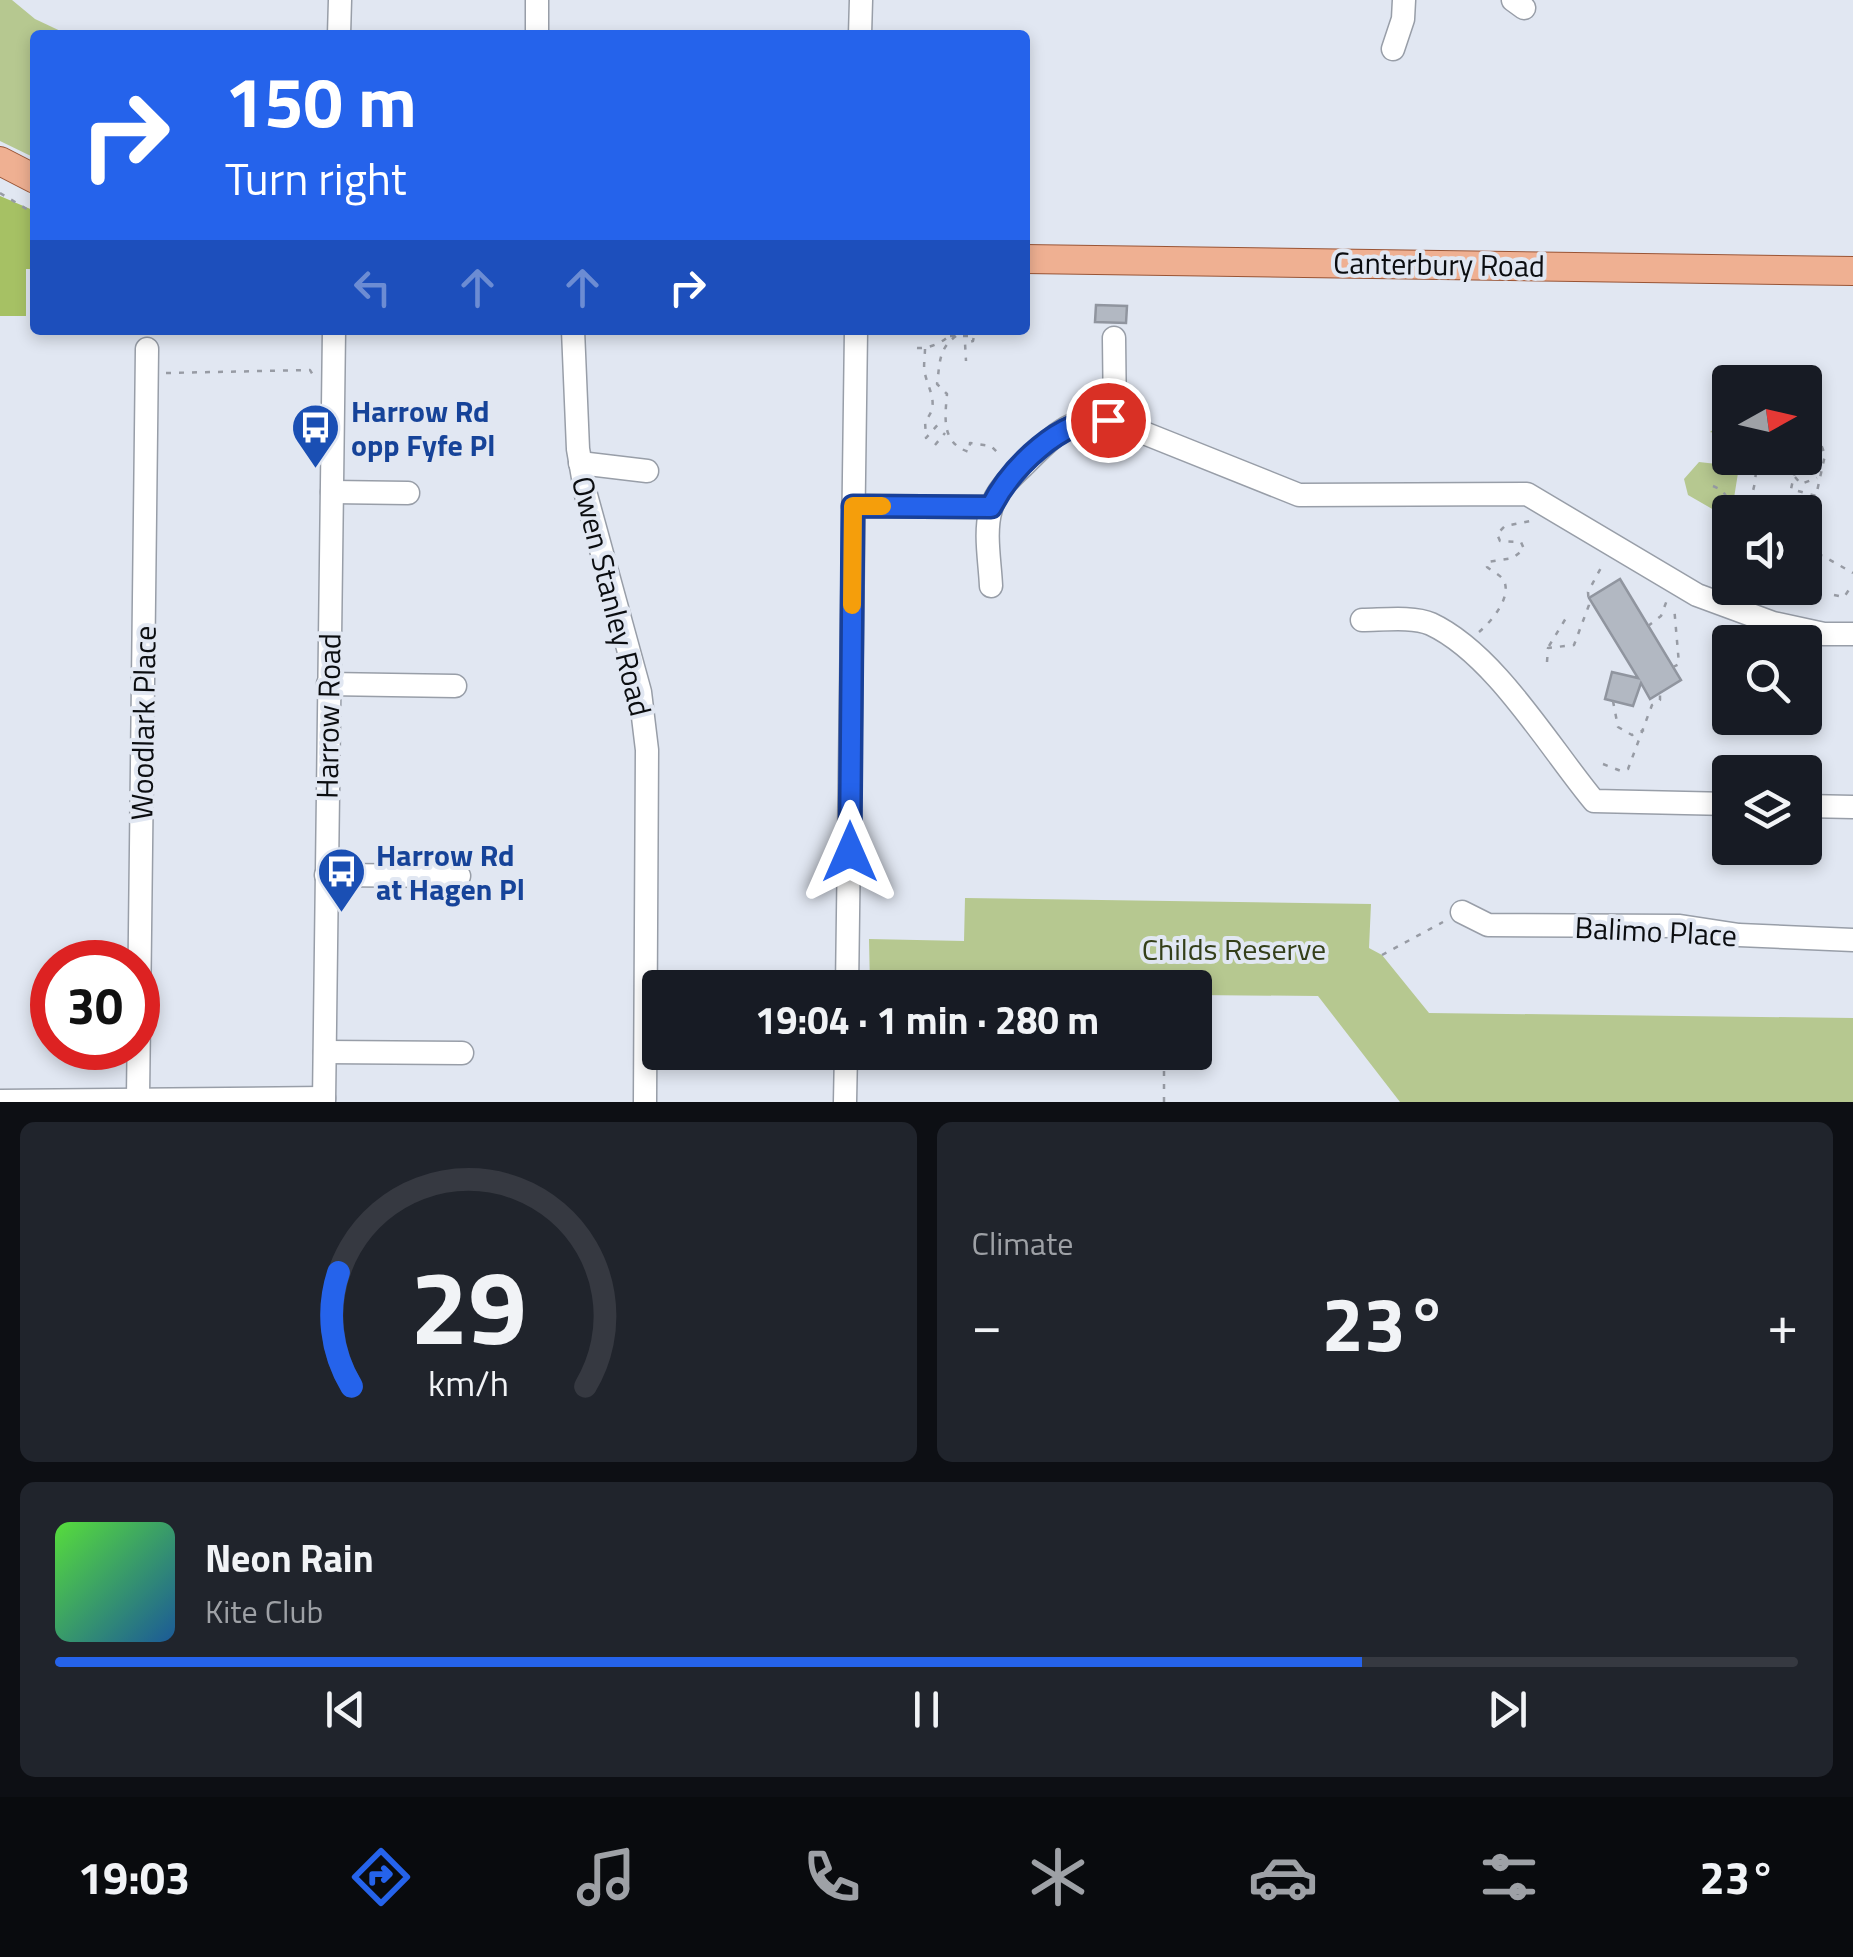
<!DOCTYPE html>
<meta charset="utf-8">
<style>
:root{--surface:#171b24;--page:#20242c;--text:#f1f3f6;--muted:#9ea1a6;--line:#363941;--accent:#2563eb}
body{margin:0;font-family:"Titillium Web",sans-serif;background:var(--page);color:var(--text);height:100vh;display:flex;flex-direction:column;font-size:38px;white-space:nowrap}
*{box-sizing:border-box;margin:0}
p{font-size:32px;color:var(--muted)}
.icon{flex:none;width:55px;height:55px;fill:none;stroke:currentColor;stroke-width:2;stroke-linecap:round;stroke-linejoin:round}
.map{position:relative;height:1102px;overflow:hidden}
.drawer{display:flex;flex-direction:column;gap:20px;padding:20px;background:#0d0f14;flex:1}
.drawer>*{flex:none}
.guide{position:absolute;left:30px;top:30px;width:1000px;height:305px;border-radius:10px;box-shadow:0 5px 15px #0003;background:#2563eb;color:#fff;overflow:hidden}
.needle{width:65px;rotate:82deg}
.tools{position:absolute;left:1712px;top:365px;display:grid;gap:20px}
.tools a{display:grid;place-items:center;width:110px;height:110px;border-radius:10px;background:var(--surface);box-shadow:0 5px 15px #0003;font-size:50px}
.speed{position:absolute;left:30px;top:940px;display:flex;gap:20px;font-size:50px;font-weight:700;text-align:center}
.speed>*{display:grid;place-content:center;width:130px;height:130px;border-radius:50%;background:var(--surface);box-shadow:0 5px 15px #0003;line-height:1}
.speed .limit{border:15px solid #d22;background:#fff;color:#111}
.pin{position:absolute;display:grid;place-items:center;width:85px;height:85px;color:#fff;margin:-42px;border:5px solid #fff;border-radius:50%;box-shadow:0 2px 10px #0007}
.me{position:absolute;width:110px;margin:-55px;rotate:0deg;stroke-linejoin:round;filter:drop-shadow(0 0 8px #0008)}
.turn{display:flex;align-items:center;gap:35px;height:210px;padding:0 30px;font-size:45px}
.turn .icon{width:130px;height:130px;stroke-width:2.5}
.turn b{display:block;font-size:70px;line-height:85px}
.lanes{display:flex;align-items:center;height:95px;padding:0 30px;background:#0003;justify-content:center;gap:50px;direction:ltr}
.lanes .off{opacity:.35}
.big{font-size:75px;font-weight:700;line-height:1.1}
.drawer .card{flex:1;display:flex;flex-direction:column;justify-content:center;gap:15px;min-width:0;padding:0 35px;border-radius:15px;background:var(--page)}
.drawer .dial{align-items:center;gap:0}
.dial svg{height:260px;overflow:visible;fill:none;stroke:var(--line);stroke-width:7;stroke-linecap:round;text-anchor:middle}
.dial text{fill:var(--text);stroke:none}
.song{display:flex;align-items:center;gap:30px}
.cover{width:120px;height:120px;border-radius:15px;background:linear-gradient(135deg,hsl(110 70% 55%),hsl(210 70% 35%))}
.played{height:10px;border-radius:5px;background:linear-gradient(90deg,var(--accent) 75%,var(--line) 75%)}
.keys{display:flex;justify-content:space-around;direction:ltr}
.heat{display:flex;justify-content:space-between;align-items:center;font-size:55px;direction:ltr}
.drawer .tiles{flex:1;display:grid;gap:20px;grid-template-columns:1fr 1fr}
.card:last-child{grid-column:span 2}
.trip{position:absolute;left:642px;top:970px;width:570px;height:100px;border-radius:10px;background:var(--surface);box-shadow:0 5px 15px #0003;font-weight:700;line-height:100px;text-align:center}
.menu{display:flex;height:160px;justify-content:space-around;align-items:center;background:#090b0e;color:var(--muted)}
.menu .icon{width:70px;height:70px}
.menu .selected{color:var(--accent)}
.menu b{font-size:45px;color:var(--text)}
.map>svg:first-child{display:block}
</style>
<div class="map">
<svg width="1853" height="1102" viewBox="0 0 1853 1102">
<rect width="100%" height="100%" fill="#e1e7f2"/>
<g fill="#b6c890">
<polygon points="0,0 12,0 35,19 69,35 35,35 35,158 0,141"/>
<polygon points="1719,425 1730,430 1730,439 1726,440 1726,470 1737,470 1738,473 1734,498 1714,510 1688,495 1684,479 1699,462 1717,464 1723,435 1710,432"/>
<polygon points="965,898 1371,904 1369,948 1382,955 1429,1013 1853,1018 1853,1102 1400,1102 1318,996 1195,995 1195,988 870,987 869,939 964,941"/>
</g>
<polygon fill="#a6c164" points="0,196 35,211 35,269 26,269 26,316 0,316"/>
<g fill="#b2b8c2" stroke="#90959f" stroke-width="2.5">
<polygon points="1096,305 1127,306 1126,323 1095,322"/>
<polygon points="1620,579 1681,680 1650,699 1641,683 1633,706 1605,699 1612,672 1638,678 1589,598"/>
</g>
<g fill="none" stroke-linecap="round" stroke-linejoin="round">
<defs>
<g id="minor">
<polyline points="1513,0 1524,8"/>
<polyline points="339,35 340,0"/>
<polyline points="537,35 537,0"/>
<polyline points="860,35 861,0"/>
<polyline points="1393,49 1403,19 1404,0"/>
<polyline points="573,330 578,449 586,495 640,692 647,750 645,1102"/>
<polyline points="1114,338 1115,422"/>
<polyline points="580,463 647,471"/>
<polyline points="332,492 408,493"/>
<polyline points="853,506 991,507"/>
<path d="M991,586C990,562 984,532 991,509C996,491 1010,478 1023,466C1058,431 1077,408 1129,427L1299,495L1527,494L1697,595L1773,623L1824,634H1853"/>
<path d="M1362,620C1382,620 1413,616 1431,624C1495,654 1549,747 1594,801L1730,804"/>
<polyline points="328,684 455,686"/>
<polyline points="1805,806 1853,807"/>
<polyline points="326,875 459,876"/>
<polyline points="1462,912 1488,925 1680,926 1739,935 1853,940"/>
<polyline points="847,988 856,330"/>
<polyline points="325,1052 462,1053"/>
<polyline points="138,1098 147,349"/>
<polyline points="0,1101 324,1098"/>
<polyline points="324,1102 334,330"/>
<polyline points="845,1102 846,1052"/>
</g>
<g id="major">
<polyline points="0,161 35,179"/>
<polyline points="1025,259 1853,271"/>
</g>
</defs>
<use href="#minor" stroke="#989ea8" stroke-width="25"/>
<use href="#major" stroke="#995435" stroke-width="30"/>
<g stroke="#979ba4" stroke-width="2.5" stroke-dasharray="5 8" stroke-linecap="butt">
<polyline points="0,193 35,214"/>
<polyline points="950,336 974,336 973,341 965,343 966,361"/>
<path d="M956,336C938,349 940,364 937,384L947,394C945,418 941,443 969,452L970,443L991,446L997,452"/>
<path d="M917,348C929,349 948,341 953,330"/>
<path d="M925,349C925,356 923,367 925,374C929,391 940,405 925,421L926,438L942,420"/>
<polyline points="166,373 310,370 314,377"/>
<polyline points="1805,432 1809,416"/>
<polyline points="1816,443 1822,420"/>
<polyline points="935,445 945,433"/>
<polyline points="1798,458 1791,489 1816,496 1825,455 1822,447 1805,444"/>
<polyline points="1804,458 1822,465"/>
<polyline points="1795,477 1801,484 1817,478"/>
<polyline points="1713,486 1722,490 1730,502"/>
<path d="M1740,512C1756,496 1756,479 1756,458"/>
<polyline points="1730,525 1718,528 1730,537"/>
<polyline points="1805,551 1823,556 1853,573"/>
<polyline points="1834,595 1844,597 1853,584"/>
<polyline points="1648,626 1661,616 1667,600"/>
<path d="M1479,632C1491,622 1515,594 1502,578C1498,574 1492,571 1487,567V562L1513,558L1524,549L1521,542L1500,541L1497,534L1505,526L1530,521"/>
<polyline points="1549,646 1566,618"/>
<polyline points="1547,662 1548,648 1574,645 1589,605 1588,592 1603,564"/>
<polyline points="1673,667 1679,664 1674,606"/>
<polyline points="1613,701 1618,727 1632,735 1644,730"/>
<polyline points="1603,764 1621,771 1628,769 1652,705 1660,700 1660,693"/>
<polyline points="1382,955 1443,922"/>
<polyline points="1164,1102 1164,1052"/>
</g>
<use href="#minor" stroke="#fff" stroke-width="22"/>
<use href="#major" stroke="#efb092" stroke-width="28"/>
</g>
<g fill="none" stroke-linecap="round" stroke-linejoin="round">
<defs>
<path id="route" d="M850,852L853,506L991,507C1011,468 1061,417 1108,420"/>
</defs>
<use href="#route" stroke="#184099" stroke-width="25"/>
<use href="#route" stroke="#2563eb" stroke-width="18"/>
<polyline stroke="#f59e0b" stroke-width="18" points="852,605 853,506 882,506"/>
</g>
<defs>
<symbol id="bus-pin" viewBox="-11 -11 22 30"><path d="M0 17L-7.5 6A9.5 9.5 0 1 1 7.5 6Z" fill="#1a4fb4" stroke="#e1e7f2"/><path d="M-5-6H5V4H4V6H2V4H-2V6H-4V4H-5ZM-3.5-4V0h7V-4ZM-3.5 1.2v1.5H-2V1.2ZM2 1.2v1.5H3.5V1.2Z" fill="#fff"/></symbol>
</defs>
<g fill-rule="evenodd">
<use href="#bus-pin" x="288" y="400" width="55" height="75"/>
<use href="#bus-pin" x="314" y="844" width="55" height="75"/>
</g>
<g text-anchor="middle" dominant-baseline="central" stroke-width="8" stroke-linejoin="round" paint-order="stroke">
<g font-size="30" fill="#0b0d10" stroke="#e1e7f2">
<text transform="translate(1439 264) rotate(1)">Canterbury Road</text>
<text transform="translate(612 596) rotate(76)">Owen Stanley Road</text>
<text transform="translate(328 716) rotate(-89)">Harrow Road</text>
<text transform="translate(143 723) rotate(-89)">Woodlark Place</text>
<text transform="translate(1656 931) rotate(3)">Balimo Place</text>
</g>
<g font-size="30" font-weight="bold" fill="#164399" stroke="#e1e7f2" text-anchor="start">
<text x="351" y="411">Harrow Rd<tspan x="351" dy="34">opp Fyfe Pl</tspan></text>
<text x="376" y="855">Harrow Rd<tspan x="376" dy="34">at Hagen Pl</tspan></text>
</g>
<g font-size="30" fill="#343f19" stroke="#e1e7f2">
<text x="1234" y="949">Childs Reserve</text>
</g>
</g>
</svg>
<div class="tools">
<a><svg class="needle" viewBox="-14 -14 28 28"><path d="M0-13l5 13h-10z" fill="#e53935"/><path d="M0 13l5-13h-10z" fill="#9ea1a6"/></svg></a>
<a><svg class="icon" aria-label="sound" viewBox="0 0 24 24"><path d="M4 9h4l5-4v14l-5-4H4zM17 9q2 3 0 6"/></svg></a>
<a><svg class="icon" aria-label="search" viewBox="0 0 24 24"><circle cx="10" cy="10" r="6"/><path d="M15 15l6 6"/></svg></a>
<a><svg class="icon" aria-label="layers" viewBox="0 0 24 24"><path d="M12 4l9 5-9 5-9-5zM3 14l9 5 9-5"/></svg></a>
</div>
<div class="speed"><div class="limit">30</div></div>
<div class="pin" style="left:1108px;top:420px;background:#d93025"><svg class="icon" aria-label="arrive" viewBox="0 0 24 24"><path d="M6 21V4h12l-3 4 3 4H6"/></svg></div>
<svg class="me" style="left:850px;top:852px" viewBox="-20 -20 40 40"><path d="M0-17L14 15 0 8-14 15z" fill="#2563eb" stroke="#fff" stroke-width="4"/></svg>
<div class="trip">19:04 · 1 min · 280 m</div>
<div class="guide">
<div class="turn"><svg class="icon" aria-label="right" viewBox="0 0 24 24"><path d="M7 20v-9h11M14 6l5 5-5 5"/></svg><div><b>150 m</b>Turn right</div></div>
<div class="lanes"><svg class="icon off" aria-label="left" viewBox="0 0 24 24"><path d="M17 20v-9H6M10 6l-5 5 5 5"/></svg><svg class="icon off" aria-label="ahead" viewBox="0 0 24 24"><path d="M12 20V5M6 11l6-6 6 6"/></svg><svg class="icon off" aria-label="ahead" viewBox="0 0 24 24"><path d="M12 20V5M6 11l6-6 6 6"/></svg><svg class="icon" aria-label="right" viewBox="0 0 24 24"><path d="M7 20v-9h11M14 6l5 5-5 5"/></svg></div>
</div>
</div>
<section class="drawer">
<div class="tiles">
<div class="card dial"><svg viewBox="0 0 100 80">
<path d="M14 69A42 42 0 1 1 86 69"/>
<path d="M14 69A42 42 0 0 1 10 34" stroke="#2563eb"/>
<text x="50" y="56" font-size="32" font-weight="700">29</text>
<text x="50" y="72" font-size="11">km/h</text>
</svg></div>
<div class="card"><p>Climate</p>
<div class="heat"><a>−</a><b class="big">23°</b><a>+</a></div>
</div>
<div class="card">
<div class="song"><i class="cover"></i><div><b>Neon Rain</b><p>Kite Club</p></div></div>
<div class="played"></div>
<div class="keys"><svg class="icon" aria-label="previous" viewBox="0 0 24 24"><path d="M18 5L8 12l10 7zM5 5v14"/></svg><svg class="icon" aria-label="pause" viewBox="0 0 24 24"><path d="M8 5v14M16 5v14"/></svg><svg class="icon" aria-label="next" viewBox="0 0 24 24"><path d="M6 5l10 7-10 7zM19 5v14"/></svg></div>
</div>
</div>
</section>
<nav class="menu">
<b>19:03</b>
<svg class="icon selected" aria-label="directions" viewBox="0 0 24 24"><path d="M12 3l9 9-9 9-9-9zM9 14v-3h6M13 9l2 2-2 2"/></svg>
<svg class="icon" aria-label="music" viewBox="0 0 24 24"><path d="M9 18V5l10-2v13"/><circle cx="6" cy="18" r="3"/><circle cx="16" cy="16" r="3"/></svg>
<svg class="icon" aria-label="phone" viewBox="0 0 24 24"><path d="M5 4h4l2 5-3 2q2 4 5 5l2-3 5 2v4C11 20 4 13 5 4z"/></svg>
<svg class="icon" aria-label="climate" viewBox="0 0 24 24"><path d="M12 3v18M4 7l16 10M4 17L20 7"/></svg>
<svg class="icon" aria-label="car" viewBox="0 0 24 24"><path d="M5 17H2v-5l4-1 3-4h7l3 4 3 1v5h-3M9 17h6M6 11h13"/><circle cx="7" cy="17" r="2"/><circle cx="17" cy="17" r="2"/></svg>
<svg class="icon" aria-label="filters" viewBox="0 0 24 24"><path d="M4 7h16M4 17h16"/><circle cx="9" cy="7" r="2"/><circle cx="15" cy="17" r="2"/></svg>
<b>23°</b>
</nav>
